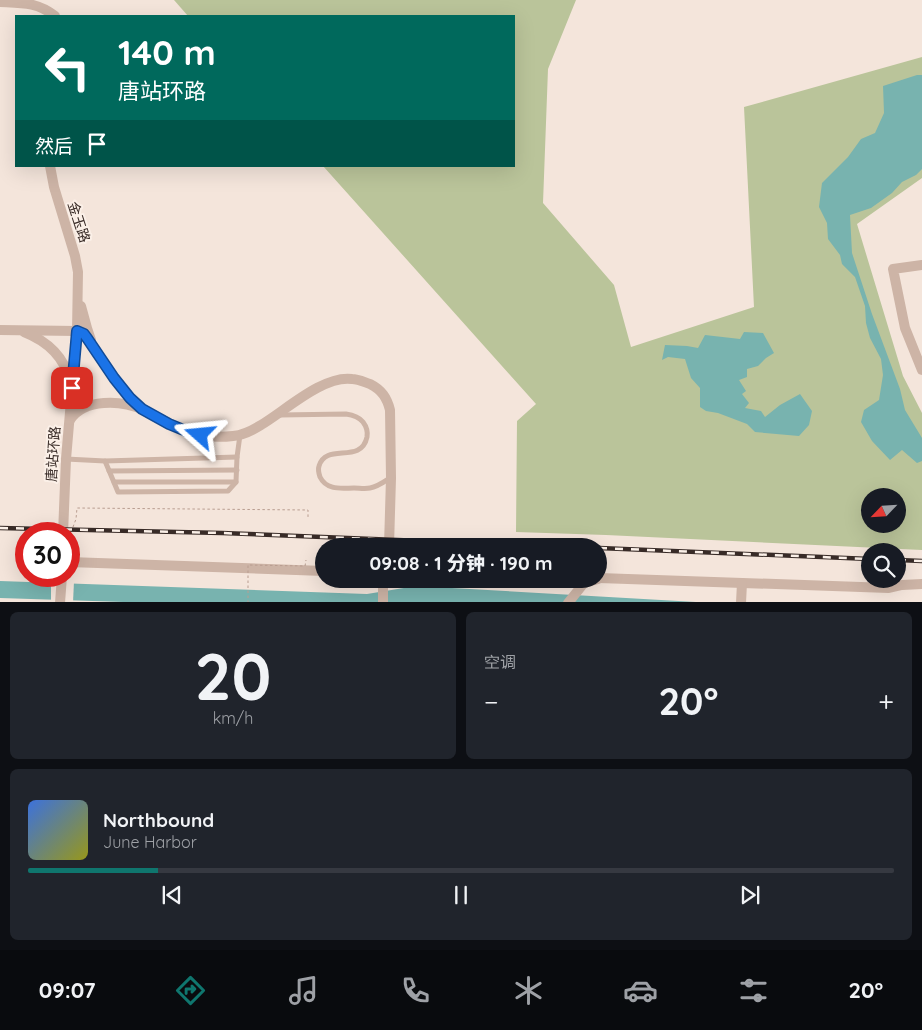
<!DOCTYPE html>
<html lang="zh">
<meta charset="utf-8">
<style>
:root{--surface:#171b24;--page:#20242c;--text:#f1f3f6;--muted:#9ea1a6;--line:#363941;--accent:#0f766e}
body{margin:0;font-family:Quicksand,"Noto Sans SC",sans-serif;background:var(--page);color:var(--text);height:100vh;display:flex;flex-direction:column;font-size:19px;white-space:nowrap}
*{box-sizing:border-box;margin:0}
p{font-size:16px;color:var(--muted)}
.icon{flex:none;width:28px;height:28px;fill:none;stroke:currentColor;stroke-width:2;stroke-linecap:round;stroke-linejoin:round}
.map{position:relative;height:602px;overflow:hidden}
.panel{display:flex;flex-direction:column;gap:10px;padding:10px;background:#0d0f14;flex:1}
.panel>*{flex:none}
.banner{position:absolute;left:15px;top:15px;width:500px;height:152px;border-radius:0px;box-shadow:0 5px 20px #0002;background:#00695c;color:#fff;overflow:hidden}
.needle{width:32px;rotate:245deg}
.controls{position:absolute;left:861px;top:488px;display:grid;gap:10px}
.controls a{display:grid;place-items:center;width:45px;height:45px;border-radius:50%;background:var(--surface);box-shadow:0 5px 20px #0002;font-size:25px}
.speed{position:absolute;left:15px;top:522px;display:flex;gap:10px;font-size:25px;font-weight:700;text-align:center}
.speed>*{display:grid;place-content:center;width:65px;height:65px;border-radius:50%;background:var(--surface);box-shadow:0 5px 20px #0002;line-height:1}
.speed .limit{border:8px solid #d22;background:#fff;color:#111}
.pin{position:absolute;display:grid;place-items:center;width:42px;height:42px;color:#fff;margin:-21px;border-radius:10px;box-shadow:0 2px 8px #0006}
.me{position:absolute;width:55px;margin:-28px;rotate:288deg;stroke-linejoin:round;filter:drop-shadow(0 0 4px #0008)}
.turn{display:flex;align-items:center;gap:18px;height:105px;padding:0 20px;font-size:22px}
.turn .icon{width:65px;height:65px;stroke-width:2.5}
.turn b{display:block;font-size:35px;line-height:42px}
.then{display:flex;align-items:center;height:48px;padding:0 20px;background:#0003;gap:10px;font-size:19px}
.big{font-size:38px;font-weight:800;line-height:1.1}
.panel .tile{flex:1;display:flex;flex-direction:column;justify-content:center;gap:8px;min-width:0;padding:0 18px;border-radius:8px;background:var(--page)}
.panel .dial{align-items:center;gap:0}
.dial b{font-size:65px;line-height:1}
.song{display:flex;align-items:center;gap:15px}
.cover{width:60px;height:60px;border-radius:8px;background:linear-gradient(135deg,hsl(220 70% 55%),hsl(60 70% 35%))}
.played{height:5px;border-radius:2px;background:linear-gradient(90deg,var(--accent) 15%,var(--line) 15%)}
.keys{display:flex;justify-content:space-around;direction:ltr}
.heat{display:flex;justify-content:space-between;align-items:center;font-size:28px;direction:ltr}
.panel .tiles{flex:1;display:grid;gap:10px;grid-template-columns:1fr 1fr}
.tile:last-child{grid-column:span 2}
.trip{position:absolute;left:315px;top:538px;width:292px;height:50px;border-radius:25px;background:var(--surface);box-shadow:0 5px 20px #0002;font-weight:800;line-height:50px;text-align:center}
.menu{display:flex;height:80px;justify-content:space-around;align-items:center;background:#090b0e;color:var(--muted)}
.menu .icon{width:35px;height:35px}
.menu .selected{color:var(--accent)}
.menu b{font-size:22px;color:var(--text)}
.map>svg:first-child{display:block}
</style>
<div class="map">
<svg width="922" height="603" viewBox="0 0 922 603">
<rect width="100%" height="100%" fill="#f4e5db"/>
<path fill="#bac49a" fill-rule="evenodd" d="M174,0H576L548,69L543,203L614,285L631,347L754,307L744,107L922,57V178L857,224L903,376L922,413V550L606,535L516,532L517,421L536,404L323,166H514V16H188ZM870,496H898V524H870Z"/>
<g fill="#78b3af">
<polygon points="917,75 922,75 922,169 916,175 902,182 892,193 871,208 850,215 852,253 872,314 900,389 905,410 922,438 922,461 917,463 902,450 890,460 872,441 861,422 864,410 879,400 883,375 881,359 870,338 866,323 865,306 855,277 842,264 840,255 828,239 827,223 819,207 822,183 848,157 861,139 875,133 884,113 883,86"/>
<polygon points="744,332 763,333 774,353 766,358 758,366 747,369 747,377 739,380 746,391 742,394 749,403 745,408 761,411 765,417 780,405 800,394 812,411 809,425 799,436 755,432 747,424 718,413 706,411 700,407 700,388 691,378 685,359 668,357 662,360 665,345 687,346 698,348 705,335 740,339"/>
<polygon points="0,581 367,594 416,586 696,602 154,603 0,598"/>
</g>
<polygon fill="#f4e5db" points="51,581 74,581 73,603 51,602"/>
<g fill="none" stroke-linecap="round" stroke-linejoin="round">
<g stroke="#b99d90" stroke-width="1" stroke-dasharray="2.5 2.5" stroke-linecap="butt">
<polyline points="73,527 76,519 77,508 308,510 308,518"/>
<polyline points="73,536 73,552"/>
</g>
<g stroke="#cdb4a6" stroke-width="5">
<path d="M280,415L346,414C353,415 359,417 363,422C366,426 368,431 367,437C361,465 326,442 319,466C318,469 319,474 320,477C327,491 342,488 354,488C359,488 365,489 370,488C377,487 384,482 390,478"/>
<polyline points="66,459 105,461 237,457"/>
<polyline points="105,461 118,492 228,491 236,482 237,457 240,435"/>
<polyline points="109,471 237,470"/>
<polyline points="114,482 236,482"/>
</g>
<g stroke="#cdb4a6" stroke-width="10">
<path d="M0,2C22,3 37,2 55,16"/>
<polyline points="50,166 54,187 75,256 78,272 77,331 66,459 63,534"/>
<polyline points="922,265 893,269 905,328 922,370"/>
<polyline points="81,306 87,328 91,340"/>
<path d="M0,330L77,331C83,333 87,336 90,342C105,365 119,387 139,407"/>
<path d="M24,332C47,341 64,356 70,381"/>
<path d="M70,420C84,398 122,400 143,410C157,416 170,425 184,430C199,436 217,438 233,436C243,435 253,430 261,425C285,411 323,375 352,379C358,379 364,382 370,384C382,390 387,398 390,410L391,478L389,546"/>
<polyline points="69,562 324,571"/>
<polyline points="599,578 889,588 902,585 922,584"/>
<polyline points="379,579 383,585 383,603"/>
<polyline points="60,603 62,576"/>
<polyline points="568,603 584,583 598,579"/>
<polyline points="741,603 742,583"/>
</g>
<defs>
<g id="rail">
<polyline points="0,528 222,533 548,546"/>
<polyline points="599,548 870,559"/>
<polyline points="898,560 922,561"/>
</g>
</defs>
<use href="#rail" stroke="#382b27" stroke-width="4.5"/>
<use href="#rail" stroke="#fbf0e8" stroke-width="2.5" stroke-dasharray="8" stroke-linecap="butt"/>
<polyline stroke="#b99d90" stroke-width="1" stroke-dasharray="2.5 2.5" stroke-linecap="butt" points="248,603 248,565 305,566 306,560"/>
</g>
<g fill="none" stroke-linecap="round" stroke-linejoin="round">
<defs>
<polyline id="route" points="72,388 77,331 84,334 87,338 114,378 130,398 142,409 169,424 186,431 200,435"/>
</defs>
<use href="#route" stroke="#114b97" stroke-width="12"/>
<use href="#route" stroke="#1a73e8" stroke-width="9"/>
</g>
<g text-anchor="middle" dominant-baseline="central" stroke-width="4" stroke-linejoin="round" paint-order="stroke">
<g font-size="14" fill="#382b27" stroke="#fbf0e8">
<text transform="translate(79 222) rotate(72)">金玉路</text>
<text transform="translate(53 454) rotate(-86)">唐站环路</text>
</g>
</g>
</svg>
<div class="controls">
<a><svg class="needle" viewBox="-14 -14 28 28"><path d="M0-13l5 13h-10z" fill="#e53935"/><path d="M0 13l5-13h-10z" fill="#9ea1a6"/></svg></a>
<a><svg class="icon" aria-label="search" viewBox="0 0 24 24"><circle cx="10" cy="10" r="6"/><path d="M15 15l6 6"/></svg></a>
</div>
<div class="speed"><div class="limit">30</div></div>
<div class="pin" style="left:72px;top:388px;background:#d93025"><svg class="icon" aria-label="arrive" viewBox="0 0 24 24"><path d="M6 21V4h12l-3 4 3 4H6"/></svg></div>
<svg class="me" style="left:200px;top:435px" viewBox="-20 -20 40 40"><path d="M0-17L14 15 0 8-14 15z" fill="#1a73e8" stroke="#fff" stroke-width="4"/></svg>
<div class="trip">09:08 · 1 分钟 · 190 m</div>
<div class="banner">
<div class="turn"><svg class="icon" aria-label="left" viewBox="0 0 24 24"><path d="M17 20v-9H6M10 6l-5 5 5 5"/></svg><div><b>140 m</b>唐站环路</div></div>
<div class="then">然后<svg class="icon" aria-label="arrive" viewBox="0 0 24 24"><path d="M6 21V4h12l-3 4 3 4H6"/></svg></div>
</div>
</div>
<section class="panel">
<div class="tiles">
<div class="tile dial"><b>20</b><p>km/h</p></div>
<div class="tile"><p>空调</p>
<div class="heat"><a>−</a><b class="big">20°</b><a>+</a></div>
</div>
<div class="tile">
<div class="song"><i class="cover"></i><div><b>Northbound</b><p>June Harbor</p></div></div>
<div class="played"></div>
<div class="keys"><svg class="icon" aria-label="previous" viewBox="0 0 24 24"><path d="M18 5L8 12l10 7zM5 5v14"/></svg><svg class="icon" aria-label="pause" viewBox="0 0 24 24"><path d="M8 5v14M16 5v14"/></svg><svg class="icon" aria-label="next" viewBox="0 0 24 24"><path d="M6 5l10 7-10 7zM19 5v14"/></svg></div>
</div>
</div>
</section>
<nav class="menu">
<b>09:07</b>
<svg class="icon selected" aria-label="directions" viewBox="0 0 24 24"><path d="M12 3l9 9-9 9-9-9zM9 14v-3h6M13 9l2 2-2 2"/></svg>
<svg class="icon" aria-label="music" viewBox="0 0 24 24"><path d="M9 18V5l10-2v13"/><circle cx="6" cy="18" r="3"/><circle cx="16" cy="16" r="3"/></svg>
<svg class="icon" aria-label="phone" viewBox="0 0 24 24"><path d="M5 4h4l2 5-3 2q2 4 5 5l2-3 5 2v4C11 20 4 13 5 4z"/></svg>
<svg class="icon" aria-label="climate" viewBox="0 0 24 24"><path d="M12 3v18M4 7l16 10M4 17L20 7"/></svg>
<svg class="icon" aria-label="car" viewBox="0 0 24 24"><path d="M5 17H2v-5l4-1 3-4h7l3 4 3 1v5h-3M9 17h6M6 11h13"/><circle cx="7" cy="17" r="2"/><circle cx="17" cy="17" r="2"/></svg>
<svg class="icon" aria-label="filters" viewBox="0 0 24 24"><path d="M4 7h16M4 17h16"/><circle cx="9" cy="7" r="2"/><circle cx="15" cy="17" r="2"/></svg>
<b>20°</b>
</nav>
